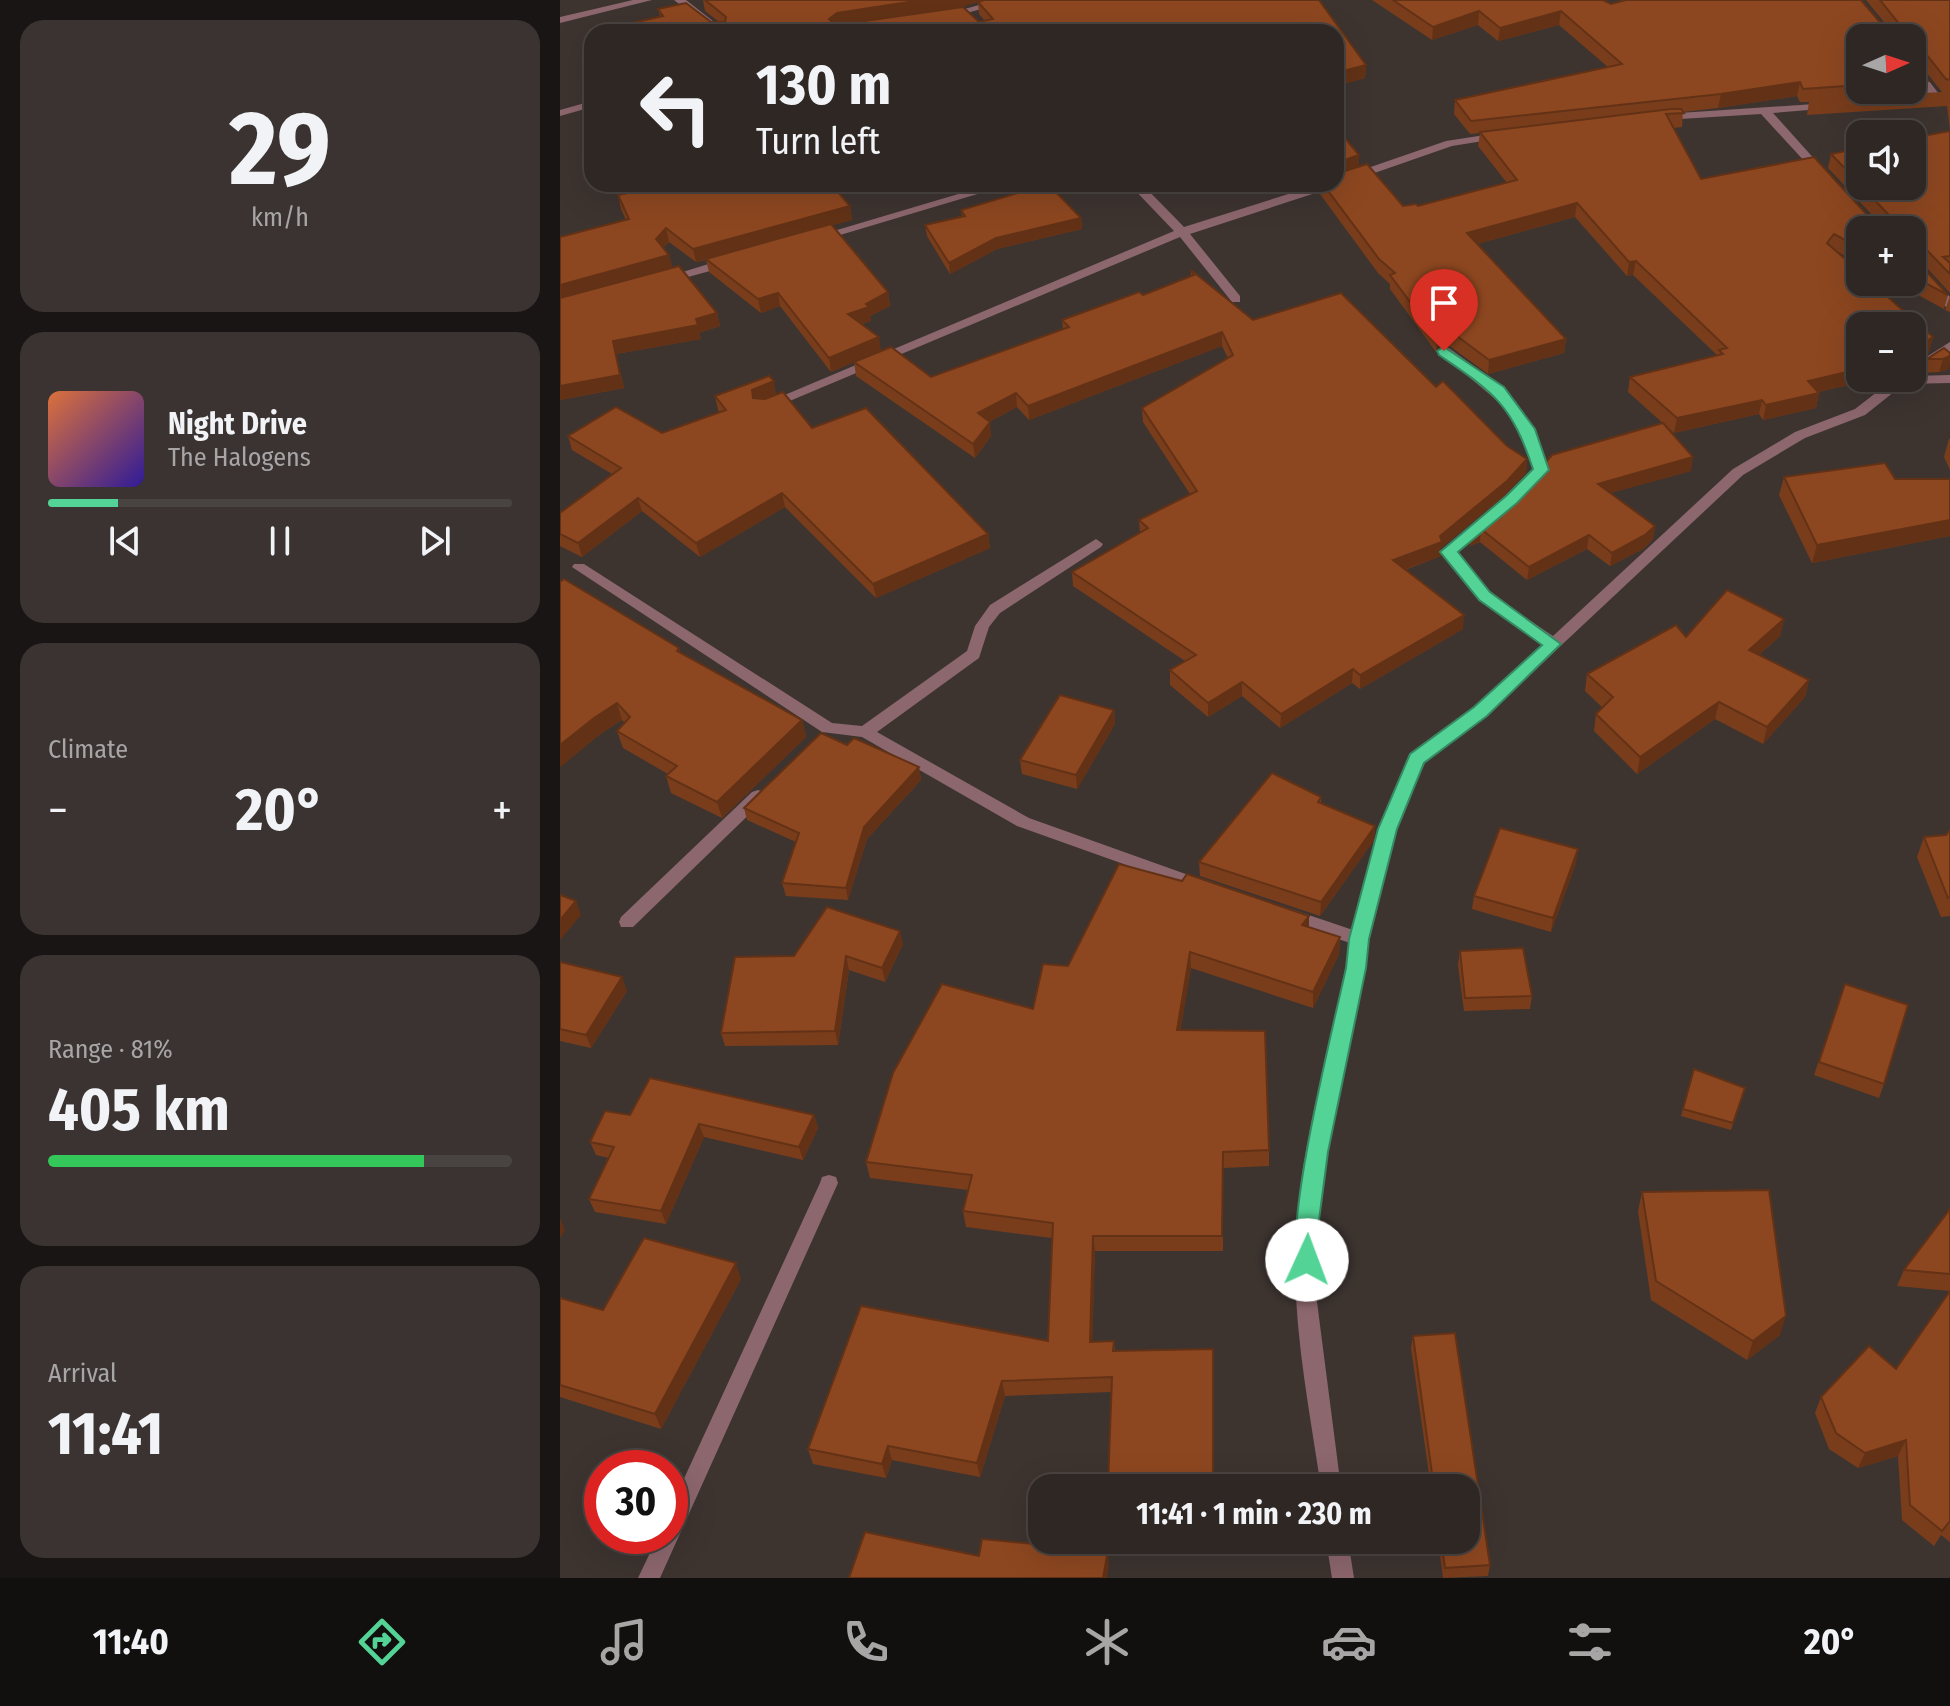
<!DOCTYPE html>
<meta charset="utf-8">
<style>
:root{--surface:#2e2724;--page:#3a3331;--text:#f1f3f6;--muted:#a7a5a6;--line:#494441;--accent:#53d396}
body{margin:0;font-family:"Fira Sans Condensed",sans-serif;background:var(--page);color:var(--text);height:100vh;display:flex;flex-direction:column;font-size:30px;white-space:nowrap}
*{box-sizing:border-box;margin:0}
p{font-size:26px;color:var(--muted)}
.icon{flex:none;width:44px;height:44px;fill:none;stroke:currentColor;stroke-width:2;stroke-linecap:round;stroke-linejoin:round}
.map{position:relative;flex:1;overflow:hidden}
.panel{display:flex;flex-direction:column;gap:20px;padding:20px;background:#191514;width:560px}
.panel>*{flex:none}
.top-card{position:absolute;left:24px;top:24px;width:760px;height:168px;border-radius:24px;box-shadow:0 8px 32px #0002,0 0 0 2px var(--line);background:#2e2724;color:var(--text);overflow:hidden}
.needle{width:52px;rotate:87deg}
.fabs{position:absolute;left:1286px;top:24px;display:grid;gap:16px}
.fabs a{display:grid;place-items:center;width:80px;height:80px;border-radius:16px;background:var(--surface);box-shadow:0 8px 32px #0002,0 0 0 2px var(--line);font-size:40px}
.speed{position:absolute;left:24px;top:1450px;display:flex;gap:16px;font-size:40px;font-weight:700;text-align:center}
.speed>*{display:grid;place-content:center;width:104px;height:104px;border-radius:50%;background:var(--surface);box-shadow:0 8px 32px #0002,0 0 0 2px var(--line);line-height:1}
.speed .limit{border:12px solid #d22;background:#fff;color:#111}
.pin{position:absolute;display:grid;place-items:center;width:68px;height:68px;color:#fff;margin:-82px -34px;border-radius:50% 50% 50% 0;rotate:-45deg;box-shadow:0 0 8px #0007}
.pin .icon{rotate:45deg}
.me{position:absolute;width:88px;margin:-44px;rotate:2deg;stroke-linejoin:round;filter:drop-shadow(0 0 6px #0008)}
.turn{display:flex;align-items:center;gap:28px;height:168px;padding:0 40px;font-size:36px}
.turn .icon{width:104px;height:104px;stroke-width:2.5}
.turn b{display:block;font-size:56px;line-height:68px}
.big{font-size:60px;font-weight:700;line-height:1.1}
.panel .widget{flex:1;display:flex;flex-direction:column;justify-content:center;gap:12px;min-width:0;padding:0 28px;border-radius:24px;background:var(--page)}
.panel .dial{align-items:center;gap:0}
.dial b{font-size:104px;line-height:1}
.song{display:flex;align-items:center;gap:24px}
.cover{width:96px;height:96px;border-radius:12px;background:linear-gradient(135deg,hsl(20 70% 55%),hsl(250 70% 35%))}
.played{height:8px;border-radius:4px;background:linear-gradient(90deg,var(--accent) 15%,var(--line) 15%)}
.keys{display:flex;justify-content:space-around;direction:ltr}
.heat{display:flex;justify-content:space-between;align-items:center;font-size:44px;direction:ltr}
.charge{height:12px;border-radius:6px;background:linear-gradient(90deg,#34c759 81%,var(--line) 0)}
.trip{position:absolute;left:468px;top:1474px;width:452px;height:80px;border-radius:24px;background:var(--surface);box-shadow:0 8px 32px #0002,0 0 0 2px var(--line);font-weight:700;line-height:80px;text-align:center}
.tabs{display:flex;height:128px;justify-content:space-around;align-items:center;background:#12100e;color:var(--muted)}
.tabs .icon{width:56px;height:56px}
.tabs .current{color:var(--accent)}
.tabs b{font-size:36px;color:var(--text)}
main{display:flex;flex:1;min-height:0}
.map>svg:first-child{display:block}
</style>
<main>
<section class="panel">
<div class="widget dial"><b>29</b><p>km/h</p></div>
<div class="widget">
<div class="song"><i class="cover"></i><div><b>Night Drive</b><p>The Halogens</p></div></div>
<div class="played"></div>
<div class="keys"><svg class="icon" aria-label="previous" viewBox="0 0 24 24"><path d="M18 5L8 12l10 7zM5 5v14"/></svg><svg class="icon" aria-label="pause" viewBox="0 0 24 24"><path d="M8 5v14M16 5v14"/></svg><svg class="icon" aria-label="next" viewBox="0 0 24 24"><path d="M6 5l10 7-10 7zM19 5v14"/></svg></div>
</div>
<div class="widget"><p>Climate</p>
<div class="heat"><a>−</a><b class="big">20°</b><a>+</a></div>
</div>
<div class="widget"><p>Range · 81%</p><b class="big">405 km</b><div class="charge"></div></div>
<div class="widget"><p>Arrival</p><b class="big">11:41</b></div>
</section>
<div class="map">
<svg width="1390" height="1578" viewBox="0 0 1390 1578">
<rect width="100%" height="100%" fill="#3d3430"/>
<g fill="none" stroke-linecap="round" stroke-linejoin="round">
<g fill="#8c676d" fill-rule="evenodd">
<polygon points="73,0 92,0 0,23 0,17"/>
<polygon points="114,0 126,0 167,32 155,32"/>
<polygon points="437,0 455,0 388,18 383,15"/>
<polygon points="1352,63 1356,64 1382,98 1382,102 1374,102 1352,73"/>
<polygon points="32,101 32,107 0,116 0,110"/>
<polygon points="1269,103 1275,106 1273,108 1213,113 1266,172 1268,174 1262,177 1258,176 1201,114 1104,120 1098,117 1104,114"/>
<polygon points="938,133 944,136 942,138 892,146 780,185 630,234 680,296 680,302 672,302 620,237 213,408 203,408 201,405 614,231 569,184 582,184 624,227 760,184 776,184 776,179 886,141"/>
<polygon points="432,184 451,184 260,241 256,242 250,238"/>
<polygon points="168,258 174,262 172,265 106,283 100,279"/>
<polygon points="1352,259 1356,260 1390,297 1390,308 1386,307 1352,270"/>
<path d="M1390,342V352L1352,376L1390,375V383L1344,384L1305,415L1245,438L1183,475L926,716L864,762L836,829L808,939L805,968L770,1132L759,1199L756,1232V1294L781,1488H761C750,1413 735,1338 735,1263C735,1164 766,1064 787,968L790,943L722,920L720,915L722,910L728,908L793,930L820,829L851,755L916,708L984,645L919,599L881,552L947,497L974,469L957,428L940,403L878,351L884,347L889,348C942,387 964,407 988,470L986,473L957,503L896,553L929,593L993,636L1173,469L1235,432L1295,409L1335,378H1352V366Z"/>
<polygon points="536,539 543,544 541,547 440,613 429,627 419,658 317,732 469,818 648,882 650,886 648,890 642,892 457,826 302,737 262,732 12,567 14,564 24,564 272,723 302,726 407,651 415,626 430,605"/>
<polygon points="198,790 204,792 206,796 204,800 73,927 61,927 59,922 61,917 192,792"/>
<polygon points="269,1175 276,1177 278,1183 100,1578 78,1578 98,1536 110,1536 110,1509 260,1183 262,1177"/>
<polygon points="766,1540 788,1540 794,1578 772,1578"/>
</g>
</g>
<g fill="#793d1c" fill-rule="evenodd">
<path d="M143,0H759L806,65L805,78L776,86V32H65L63,25L100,16L98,9L151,22H159L145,11ZM418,2L419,14L425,21L419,22L399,7Z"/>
<path d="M812,0H1043L1051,4L1328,27L1306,0H1390V129L1387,106L1247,115L1249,102H1240L1237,96L1158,108L1123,112L1122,127L1113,128L1141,179L1315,218L1268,168L1271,154L1300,148V186H1352L1390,131V293L1357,257L1354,258L1388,295L1384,309L1334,282H1352V230H1300V264L1276,251L1373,337L1369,352L1353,362L1352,364V326L1300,378H1320L1258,392L1259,393L1256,408L1203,420L1199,414L1114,433L1068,392L1070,377L1158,356L1073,275L1067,276L1015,217L917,244L1006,339L1004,353L928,374L891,347L879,345L876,352L830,289V284L818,273L760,194V184H776L799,167L843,206H858L947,183L918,146L920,133L910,134L894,114L895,100L1048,67L999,25L938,41L918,25L872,40ZM1300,38H1352V90H1300ZM1353,60L1358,62L1382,92L1365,93L1368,81Z"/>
<polygon points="92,184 271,184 290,206 292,220 272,225 328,292 330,306 310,316 311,321 302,324 321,351 371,377 503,329 502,320 583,295 631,276 631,270 693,320 876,387 947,446 967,459 966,473 945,495 881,548 881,556 845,570 903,629 800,689 792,683 720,728 682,696 648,717 610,685 610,670 625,661 513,586 512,572 580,533 579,520 630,494 583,422 582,408 668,358 662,346 469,420 457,407 429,422 431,436 415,458 296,376 294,362 271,372 220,306 201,313 149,272 146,260 136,262 109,242 103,248 112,268 157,313 160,326 139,333 141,339 56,354 64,388 0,400 66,220 61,209 58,195 94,187"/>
<polygon points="401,210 521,218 522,229 437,249 390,274 367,236 365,225 402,216"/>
<polygon points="1390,296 1390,312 1385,310"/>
<polygon points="1390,353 1389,369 1379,372 1363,373 1367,359"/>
<polygon points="216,395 252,428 428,534 430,548 316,598 225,507 140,557 82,511 22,557 0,546 0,513 52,474 12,450 8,436 102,433 160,412 158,410 155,396"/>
<polygon points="1389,439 1390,439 1390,470 1384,457"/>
<polygon points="1131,471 1050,493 1095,526 1093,539 1083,549 1050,566 1027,549 967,580 920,542 910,546 911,532 961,492"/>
<polygon points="1224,477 1390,479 1390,536 1252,563 1219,495"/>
<polygon points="0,582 119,648 120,653 242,720 246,737 162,818 111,793 106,776 108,774 63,748 57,731 65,723 62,720 39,735 0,767"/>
<polygon points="1224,619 1220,636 1199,655 1249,680 1245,697 1203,744 1155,719 1077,774 1034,731 1036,714 1043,708 1025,691 1027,674 1126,637"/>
<polygon points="554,710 555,724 517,789 462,774 460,760"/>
<polygon points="287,745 359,767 361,780 307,839 288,900 226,896 222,883 236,842 187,820 184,808"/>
<polygon points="761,797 761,803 815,826 814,840 760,916 640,876 639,862"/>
<polygon points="1390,830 1390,916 1381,917 1357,857 1364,837 1386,835"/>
<polygon points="1016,863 991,932 912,909 914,896"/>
<polygon points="749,916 749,928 780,937 779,954 753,1008 631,968 620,1030 709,1150 709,1166 663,1168 663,1251 535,1251 532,1342 554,1341 555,1351 551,1392 445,1396 420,1477 332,1460 326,1478 253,1464 248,1449 488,1341 492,1238 406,1227 403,1211 408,1190 310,1178 306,1162 473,1009 508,966"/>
<polygon points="343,944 325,982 289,970 278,1045 165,1046 161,1033 234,956"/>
<polygon points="900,951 972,996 970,1009 904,1011 898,965"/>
<polygon points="0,962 67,991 31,1048 0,1041"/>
<polygon points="1285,984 1324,1084 1319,1098 1254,1075"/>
<polygon points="1134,1069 1185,1088 1171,1130 1121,1116"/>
<polygon points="70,1115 254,1115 258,1128 243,1160 144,1137 106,1224 35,1212 29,1199 49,1158 36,1155 30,1142"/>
<polygon points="1082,1192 1220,1335 1187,1360 1091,1300 1078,1211"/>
<polygon points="1390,1209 1390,1291 1337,1286 1344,1270"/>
<polygon points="181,1279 101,1429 0,1397 0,1298 43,1310"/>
<polygon points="1390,1291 1390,1542 1381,1535 1374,1546 1342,1520 1338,1456 1298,1468 1269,1449 1255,1413 1261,1397 1336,1369"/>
<polygon points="895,1333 930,1565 928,1576 883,1578 878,1540 906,1540 906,1488 871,1488 851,1348 853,1336"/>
<rect x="665" y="1540" width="85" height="2"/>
</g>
<g fill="#633216">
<polygon points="362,0 427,0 405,6 279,26 271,32 269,19 277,13"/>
<polygon points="919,11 918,25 872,40 873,27"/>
<polygon points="1001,11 999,25 938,41 940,28"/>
<polygon points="432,25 432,32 423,32"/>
<polygon points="806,65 805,78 776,86 776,73"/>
<polygon points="1240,82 1237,96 1158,108 1161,94"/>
<polygon points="799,155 799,168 776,176 776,163"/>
<polygon points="1017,203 1015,217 906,247 907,233"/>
<polygon points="290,206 292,220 136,262 133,249"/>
<polygon points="521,218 522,229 437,249 390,274 389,263 436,238"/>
<polygon points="106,228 109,242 99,252 96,239"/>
<polygon points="1360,243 1357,257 1352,258 1353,245"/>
<polygon points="109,255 113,269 0,300 0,285"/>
<polygon points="1076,261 1073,275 1067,276 1069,262"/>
<polygon points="328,292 330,306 310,316 311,321 291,327 288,314"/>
<polygon points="218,293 220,306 201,313 198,299"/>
<polygon points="157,313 160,326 139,333 141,339 56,354 64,388 0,400 0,386 53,341 136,319"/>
<polygon points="880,331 879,345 876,352 877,338"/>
<polygon points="662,332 662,346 469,420 468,406"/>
<polygon points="319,337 321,351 271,372 269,358"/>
<polygon points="1373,337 1369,352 1353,362 1354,349"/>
<polygon points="1006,339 1004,353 928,374 929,360"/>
<polygon points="1390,356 1389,369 1379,372 1383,359"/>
<polygon points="1300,369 1300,378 1320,378 1244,395 1248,381"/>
<polygon points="214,381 216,395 196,412 192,390"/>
<polygon points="456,393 457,407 419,427 418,413"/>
<polygon points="1259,393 1256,408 1203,420 1206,405"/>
<polygon points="1202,400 1199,414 1114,433 1117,418"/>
<polygon points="430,422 431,436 415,458 413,444"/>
<polygon points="1133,457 1131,471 1036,497 1038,484"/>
<polygon points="967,459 966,473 945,495 881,548 881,556 832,574 833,560 880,536"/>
<polygon points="222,493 225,507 140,557 136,543"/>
<polygon points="78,498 82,511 22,557 18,543"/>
<polygon points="1390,520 1390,536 1252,563 1257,545"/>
<polygon points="1095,526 1093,539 1083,549 1050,566 1052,553"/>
<polygon points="921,529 920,542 910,546 911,532"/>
<polygon points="428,534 430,548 316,598 313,584"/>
<polygon points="1029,535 1027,549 967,580 969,567"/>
<polygon points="904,615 903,629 800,689 800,675"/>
<polygon points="1224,619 1220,636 1185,667 1189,650"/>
<polygon points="793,669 792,683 720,728 721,714"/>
<polygon points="1249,680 1245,697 1203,744 1207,727"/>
<polygon points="682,682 682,696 648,717 648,703"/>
<polygon points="1159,702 1155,719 1077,774 1080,757"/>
<polygon points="57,703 62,720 39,735 0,767 0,745 34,718"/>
<polygon points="554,710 555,724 517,789 516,775"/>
<polygon points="242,720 246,737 162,818 157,802"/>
<polygon points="359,767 361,780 307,839 288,900 286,888 304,827"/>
<polygon points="815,826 814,840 760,916 761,902"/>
<polygon points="1018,849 1016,863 991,932 993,918"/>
<polygon points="16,901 21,915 0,940 0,920"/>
<polygon points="749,916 749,932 742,925"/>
<polygon points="340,931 343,944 325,982 322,968"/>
<polygon points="780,937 779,954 753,1008 753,992"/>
<polygon points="630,952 631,968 618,1047 617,1030"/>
<polygon points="286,956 289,970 278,1045 275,1031"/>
<polygon points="62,977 67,991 31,1048 26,1035"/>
<polygon points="254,1115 258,1128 243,1160 239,1147"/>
<polygon points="139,1124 144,1137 106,1224 101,1211"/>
<polygon points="0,1219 5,1230 0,1238"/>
<polygon points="533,1236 535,1251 532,1357 530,1342"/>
<polygon points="176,1263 181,1279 101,1429 95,1414"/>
<polygon points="1226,1316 1220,1335 1187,1360 1193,1341"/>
<polygon points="442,1381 445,1396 420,1477 417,1463"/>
<polygon points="1346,1440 1338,1456 1298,1468 1305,1453"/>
<polygon points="328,1446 332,1460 326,1478 322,1464"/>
<polygon points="548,1551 549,1565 547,1578 543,1578"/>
</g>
<g fill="#8d4720" stroke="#633216" stroke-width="2">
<polygon points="145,0 362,0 277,13 269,19 272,22 298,22 403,7 419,22 433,19 418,2 424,0 759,0 806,65 776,73 776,32 438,32 432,25 423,32 68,32 63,25 103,16 98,9 126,3 151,22 165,22 166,17"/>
<polygon points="833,0 1043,0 1051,4 1066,0 1301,0 1324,27 1337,28 1340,25 1320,0 1390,0 1390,80 1386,79 1362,49 1356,47 1352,49 1353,61 1368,81 1352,82 1352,38 1300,38 1300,85 1243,89 1240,82 1161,94 911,121 895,100 1062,64 1001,11 940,28 919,11 873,27"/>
<polygon points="1111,109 1121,109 1124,113 1106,114 1141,179 1254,157 1310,218 1326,219 1328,214 1301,186 1352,186 1352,138 1390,131 1390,256 1383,257 1390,263 1390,274 1360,243 1353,245 1354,258 1388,295 1352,276 1352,230 1300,230 1300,248 1274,234 1267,243 1300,272 1300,282 1311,282 1373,337 1354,349 1353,361 1352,326 1300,326 1300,369 1248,381 1259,393 1206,405 1202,400 1117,418 1070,377 1163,354 1159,350 1167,348 1076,261 1069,262 1017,203 907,233 1006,339 929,360 893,333 880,331 877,338 830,275 835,273 819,259 763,184 776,184 776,174 807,164 843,206 856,204 858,206 957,180 920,132"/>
<polygon points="776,127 799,155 776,163"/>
<polygon points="1300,148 1300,184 1271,154"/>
<polygon points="99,184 271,184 290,206 133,249 106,228 96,239 109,255 0,285 0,237 69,219 58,195 100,186"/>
<polygon points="488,184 521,218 436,238 389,263 365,225 405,216 401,210"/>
<polygon points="271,224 328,292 306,304 309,307 288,314 319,337 269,358 218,293 198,299 146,259"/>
<polygon points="119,266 157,313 136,319 138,325 53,341 60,375 0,386 0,298"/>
<polygon points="631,270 693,320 781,293 876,387 883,381 947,446 967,459 947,481 880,536 882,542 833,560 904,615 800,675 793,669 721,714 682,682 648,703 610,670 636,655 512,572 588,528 579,520 637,491 582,408 673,355 662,332 468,406 456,393 418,413 430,422 413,444 294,362 331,347 371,377 509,327 502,320 579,292 583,295 634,275"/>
<polygon points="1384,348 1390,353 1390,356 1383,359 1367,359"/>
<polygon points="209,376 214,381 192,390 193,398 205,399 223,392 252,428 306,408 428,534 313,584 222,493 136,543 78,498 18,543 0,534 0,513 61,468 8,436 56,407 102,433 166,410 155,396"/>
<polygon points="1103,423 1133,457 1038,484 1095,526 1085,535 1052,553 1029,535 969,567 921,529 911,532 961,492 992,455"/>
<polygon points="1325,463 1335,479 1390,479 1390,520 1257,545 1224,477"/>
<polygon points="4,579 119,648 117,651 242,720 157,802 106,776 117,766 57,731 70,717 57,703 34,718 0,745 0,582"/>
<polygon points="1167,590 1224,619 1189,650 1249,680 1207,727 1159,702 1080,757 1036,714 1053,697 1027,674 1116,625 1126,637"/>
<polygon points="500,695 554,710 516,775 460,760"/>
<polygon points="261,733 287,745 294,738 359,767 304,827 286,888 222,883 239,833 184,808"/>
<polygon points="712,773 761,797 758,802 815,826 761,902 639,862"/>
<polygon points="940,828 1018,849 993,918 914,896"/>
<polygon points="1390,830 1390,897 1388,898 1364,837 1386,835"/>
<polygon points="559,864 622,881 627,874 749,916 742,925 780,937 753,992 630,952 617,1030 705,1031 709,1150 663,1152 662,1236 533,1236 530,1342 554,1341 553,1351 653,1349 653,1488 548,1488 552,1377 442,1381 417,1463 328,1446 322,1464 248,1449 301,1306 488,1341 493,1223 403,1211 412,1175 306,1162 333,1073 382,984 473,1009 483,964 508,966"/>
<polygon points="0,895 16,901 0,920"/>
<polygon points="267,907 340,931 322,968 286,956 275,1031 161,1033 175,957 234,956"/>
<polygon points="963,948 972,996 905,998 900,951"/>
<polygon points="0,962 62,977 26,1035 0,1029"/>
<polygon points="1285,984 1348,1005 1324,1084 1259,1062"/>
<polygon points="1134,1069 1185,1088 1173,1123 1123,1109"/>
<polygon points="90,1078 254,1115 239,1147 139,1124 101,1211 29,1199 54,1147 30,1142 45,1111 70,1115"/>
<polygon points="1209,1190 1226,1316 1193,1341 1096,1281 1082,1192"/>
<polygon points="1390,1209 1390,1274 1344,1270"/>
<polygon points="84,1238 176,1263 95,1414 0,1385 0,1298 43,1310"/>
<polygon points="1390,1291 1390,1521 1382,1531 1350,1505 1346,1440 1305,1453 1276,1433 1261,1397 1309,1346 1336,1369"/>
<polygon points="895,1333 930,1565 885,1568 881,1540 906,1540 906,1488 874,1488 853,1336"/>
<polygon points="305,1532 419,1556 422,1539 548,1551 543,1578 289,1578"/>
</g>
<path fill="#53d396" stroke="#368962" stroke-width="2" d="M884,347L944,387L975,429L989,470L957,503L898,552L930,592L1001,644L927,716L864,763L837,829L809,939L806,968L768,1152L757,1235L758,1260L755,1267L747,1270L739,1267C722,1230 775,1019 786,968L789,939L818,829L850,754L914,707L982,645L919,600L880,552L946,496L973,469C951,403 934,393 879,355L877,351Z"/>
</svg>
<div class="fabs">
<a><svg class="needle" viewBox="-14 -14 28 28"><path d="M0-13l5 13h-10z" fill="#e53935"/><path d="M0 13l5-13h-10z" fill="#a7a5a6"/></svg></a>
<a><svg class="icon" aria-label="sound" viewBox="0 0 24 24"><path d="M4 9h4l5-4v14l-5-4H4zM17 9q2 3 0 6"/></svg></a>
<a>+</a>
<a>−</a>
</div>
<div class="speed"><div class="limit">30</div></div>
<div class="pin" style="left:884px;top:351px;background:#d93025"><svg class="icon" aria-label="arrive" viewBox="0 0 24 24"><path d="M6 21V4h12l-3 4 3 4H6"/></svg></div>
<svg class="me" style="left:747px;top:1260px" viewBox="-20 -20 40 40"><circle r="19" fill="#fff"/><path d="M0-13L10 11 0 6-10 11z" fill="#53d396"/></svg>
<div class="trip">11:41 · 1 min · 230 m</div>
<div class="top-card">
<div class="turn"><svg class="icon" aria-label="left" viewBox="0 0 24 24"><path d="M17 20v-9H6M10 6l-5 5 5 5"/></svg><div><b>130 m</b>Turn left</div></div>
</div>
</div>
</main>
<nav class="tabs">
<b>11:40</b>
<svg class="icon current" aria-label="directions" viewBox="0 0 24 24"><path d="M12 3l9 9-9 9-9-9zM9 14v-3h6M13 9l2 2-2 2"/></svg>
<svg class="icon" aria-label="music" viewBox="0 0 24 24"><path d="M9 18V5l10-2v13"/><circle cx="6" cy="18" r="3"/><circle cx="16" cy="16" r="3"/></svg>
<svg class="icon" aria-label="phone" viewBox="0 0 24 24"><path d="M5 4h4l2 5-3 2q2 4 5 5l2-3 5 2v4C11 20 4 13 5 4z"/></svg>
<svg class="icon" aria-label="climate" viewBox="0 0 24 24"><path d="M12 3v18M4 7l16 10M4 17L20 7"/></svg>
<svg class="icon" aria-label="car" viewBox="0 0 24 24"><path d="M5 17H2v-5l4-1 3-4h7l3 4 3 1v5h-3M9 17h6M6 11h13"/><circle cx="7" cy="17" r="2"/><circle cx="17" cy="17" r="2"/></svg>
<svg class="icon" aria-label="filters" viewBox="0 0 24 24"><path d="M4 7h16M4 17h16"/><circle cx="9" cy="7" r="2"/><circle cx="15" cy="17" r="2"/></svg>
<b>20°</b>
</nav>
